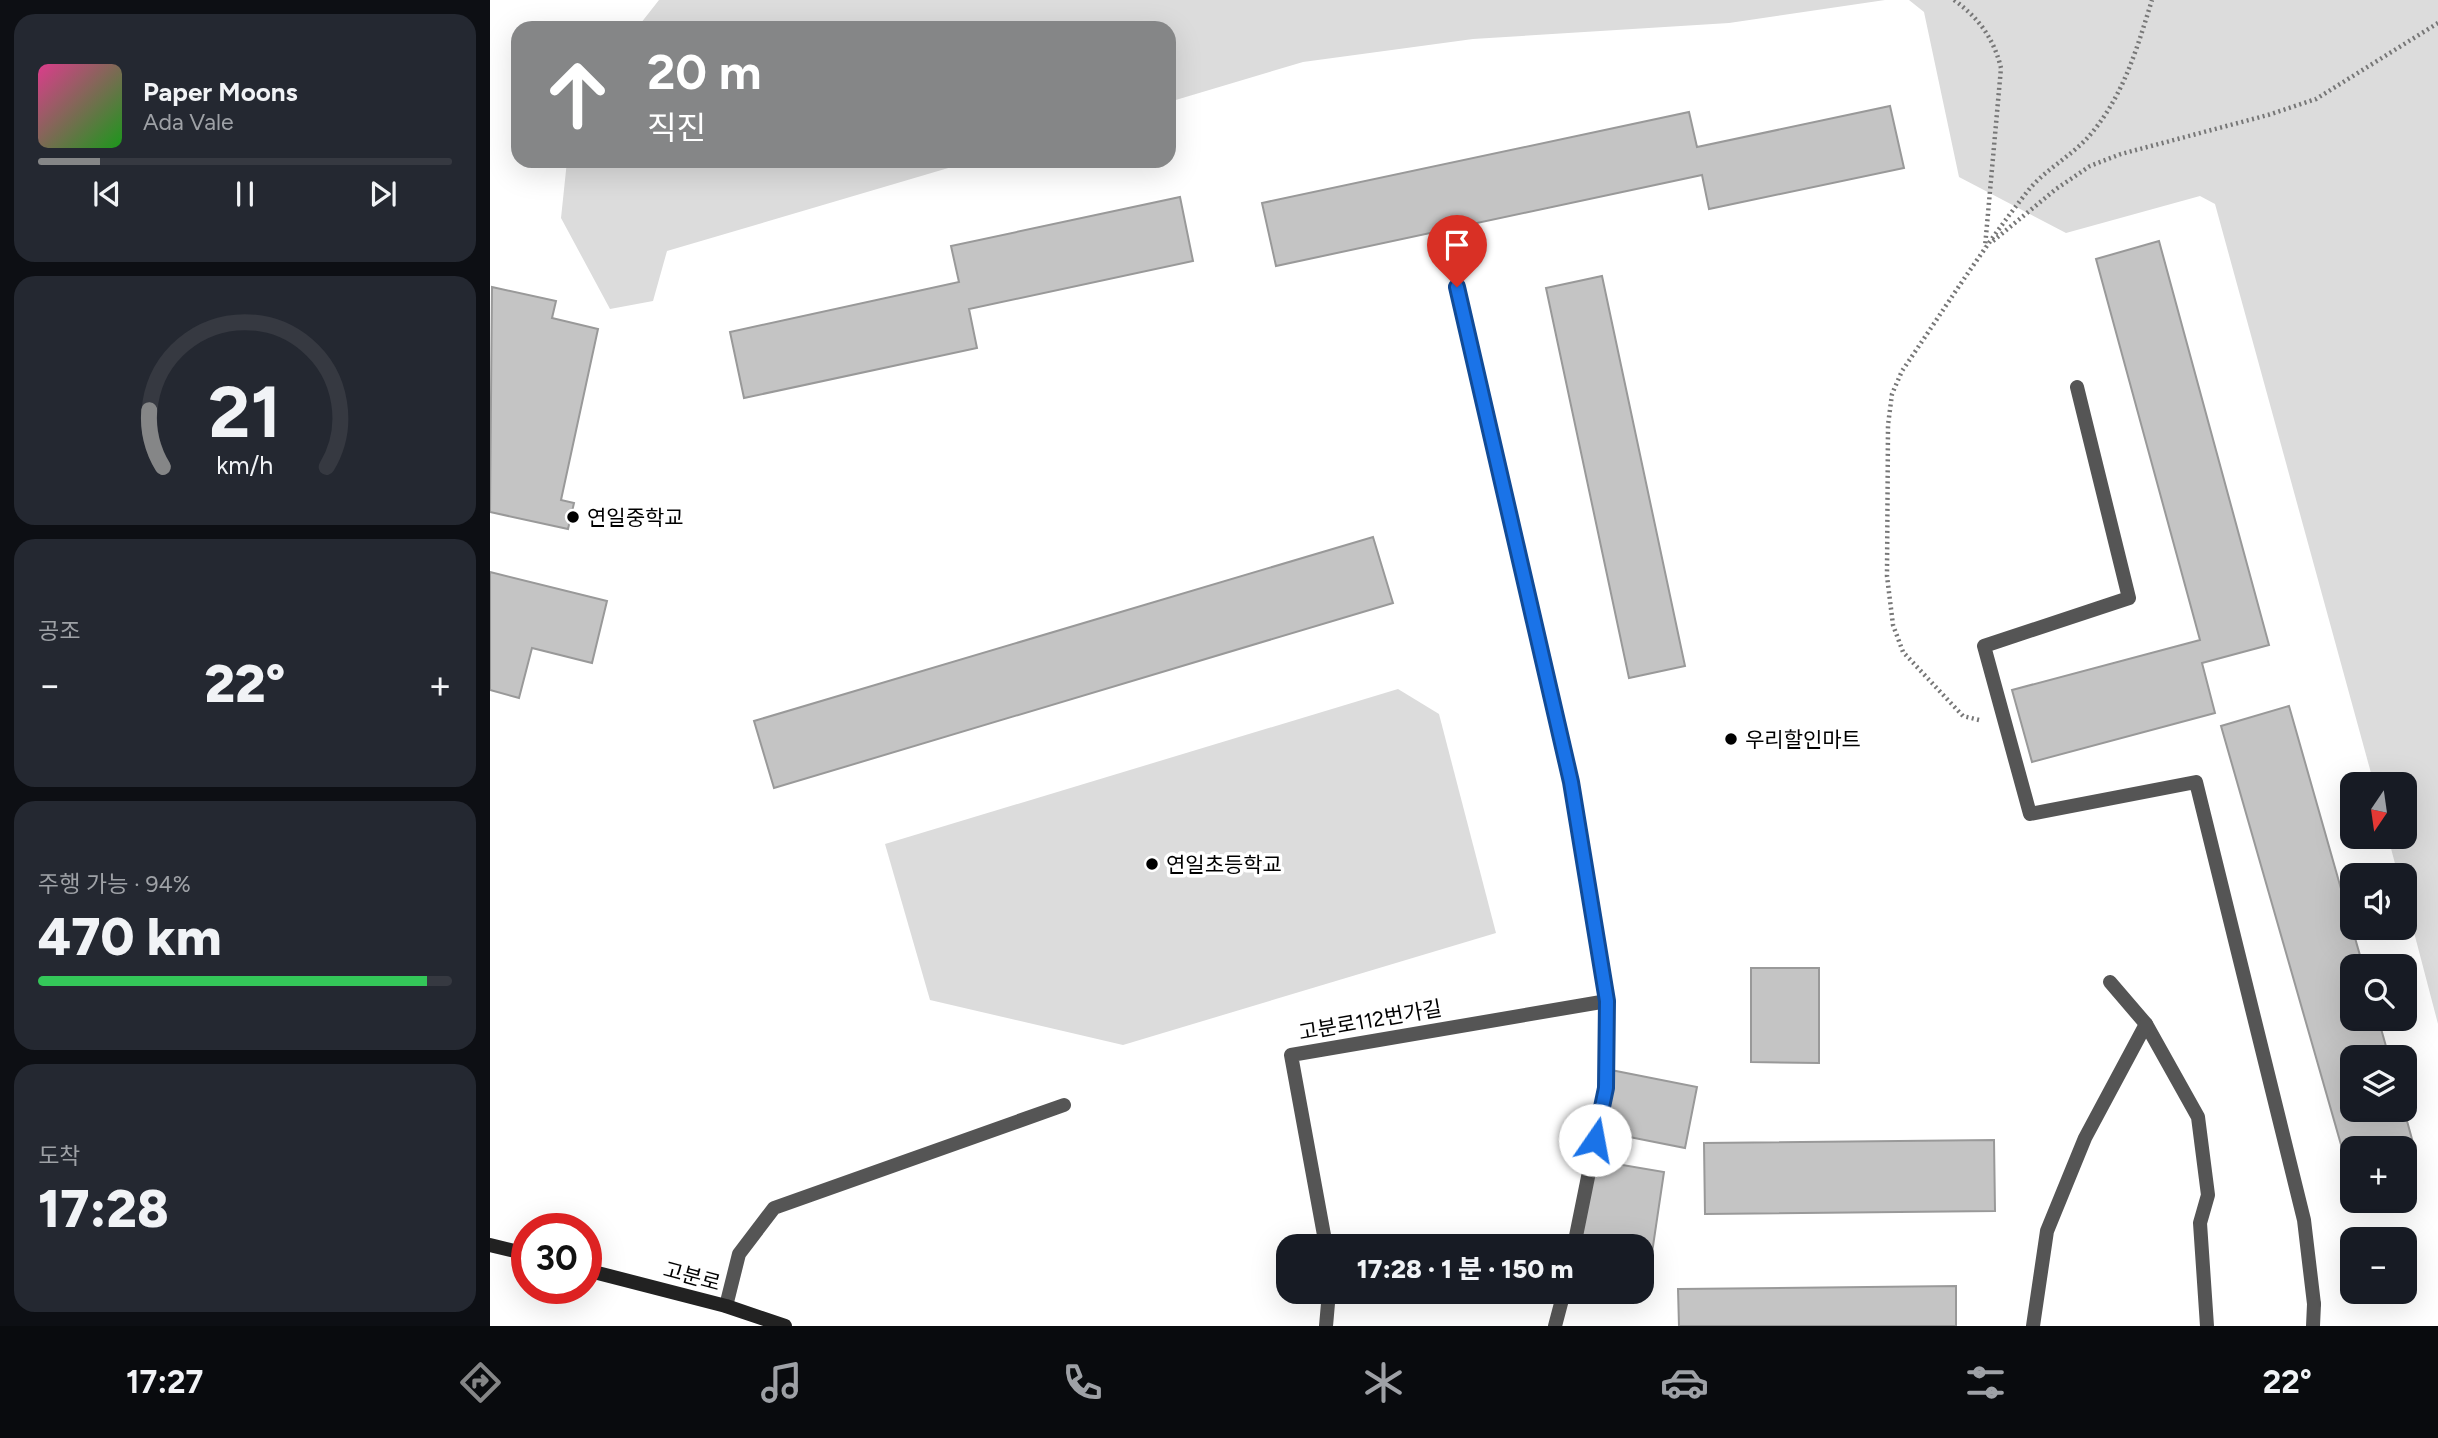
<!DOCTYPE html>
<html lang="ko">
<meta charset="utf-8">
<style>
:root{--surface:#171b24;--page:#242831;--text:#f1f3f6;--muted:#9ea1a6;--line:#363941;--accent:#858687}
body{margin:0;font-family:Figtree,"Noto Sans KR",sans-serif;background:var(--page);color:var(--text);height:100vh;display:flex;flex-direction:column;font-size:26px;white-space:nowrap}
*{box-sizing:border-box;margin:0}
p{font-size:23px;color:var(--muted)}
.icon{flex:none;width:38px;height:38px;fill:none;stroke:currentColor;stroke-width:2;stroke-linecap:round;stroke-linejoin:round}
.map{position:relative;flex:1;overflow:hidden}
.sheet{display:flex;flex-direction:column;gap:14px;padding:14px;background:#0d0f14;width:490px}
.sheet>*{flex:none}
.hud{position:absolute;left:21px;top:21px;width:665px;height:147px;border-radius:21px;box-shadow:0 7px 28px #0002;background:#858687;color:#fff;overflow:hidden}
.needle{width:46px;rotate:193deg}
.fabs{position:absolute;left:1850px;top:772px;display:grid;gap:14px}
.fabs a{display:grid;place-items:center;width:77px;height:77px;border-radius:14px;background:var(--surface);box-shadow:0 7px 28px #0002;font-size:35px}
.speed{position:absolute;left:21px;top:1213px;display:flex;gap:14px;font-size:35px;font-weight:700;text-align:center}
.speed>*{display:grid;place-content:center;width:91px;height:91px;border-radius:50%;background:var(--surface);box-shadow:0 7px 28px #0002;line-height:1}
.speed .limit{border:10px solid #d22;background:#fff;color:#111}
.pin{position:absolute;display:grid;place-items:center;width:60px;height:60px;color:#fff;margin:-72px -30px;border-radius:50% 50% 50% 0;rotate:-45deg;box-shadow:0 0 7px #0007}
.pin .icon{rotate:45deg}
.me{position:absolute;width:77px;margin:-38px;rotate:12deg;stroke-linejoin:round;filter:drop-shadow(0 0 5px #0008)}
.turn{display:flex;align-items:center;gap:24px;height:147px;padding:0 21px;font-size:32px}
.turn .icon{width:91px;height:91px;stroke-width:2.5}
.turn b{display:block;font-size:49px;line-height:60px}
.big{font-size:52px;font-weight:800;line-height:1.1}
.sheet .card{flex:1;display:flex;flex-direction:column;justify-content:center;gap:10px;min-width:0;padding:0 24px;border-radius:21px;background:var(--page)}
.sheet .dial{align-items:center;gap:0}
.dial svg{height:182px;overflow:visible;fill:none;stroke:var(--line);stroke-width:7;stroke-linecap:round;text-anchor:middle}
.dial text{fill:var(--text);stroke:none}
.song{display:flex;align-items:center;gap:21px}
.cover{width:84px;height:84px;border-radius:10px;background:linear-gradient(135deg,hsl(330 70% 55%),hsl(120 70% 35%))}
.played{height:7px;border-radius:4px;background:linear-gradient(90deg,var(--accent) 15%,var(--line) 15%)}
.keys{display:flex;justify-content:space-around;direction:ltr}
.heat{display:flex;justify-content:space-between;align-items:center;font-size:38px;direction:ltr}
.charge{height:10px;border-radius:5px;background:linear-gradient(90deg,#34c759 94%,var(--line) 0)}
.trip{position:absolute;left:786px;top:1234px;width:378px;height:70px;border-radius:21px;background:var(--surface);box-shadow:0 7px 28px #0002;font-weight:800;line-height:70px;text-align:center}
.menu{display:flex;height:112px;justify-content:space-around;align-items:center;background:#090b0e;color:var(--muted)}
.menu .icon{width:49px;height:49px}
.menu .active{color:var(--accent)}
.menu b{font-size:32px;color:var(--text)}
main{display:flex;flex:1;min-height:0}
.map>svg:first-child{display:block}
</style>
<main>
<section class="sheet">
<div class="card">
<div class="song"><i class="cover"></i><div><b>Paper Moons</b><p>Ada Vale</p></div></div>
<div class="played"></div>
<div class="keys"><svg class="icon" aria-label="previous" viewBox="0 0 24 24"><path d="M18 5L8 12l10 7zM5 5v14"/></svg><svg class="icon" aria-label="pause" viewBox="0 0 24 24"><path d="M8 5v14M16 5v14"/></svg><svg class="icon" aria-label="next" viewBox="0 0 24 24"><path d="M6 5l10 7-10 7zM19 5v14"/></svg></div>
</div>
<div class="card dial"><svg viewBox="0 0 100 80">
<path d="M14 69A42 42 0 1 1 86 69"/>
<path d="M14 69A42 42 0 0 1 8 44" stroke="#858687"/>
<text x="50" y="56" font-size="32" font-weight="700">21</text>
<text x="50" y="72" font-size="11">km/h</text>
</svg></div>
<div class="card"><p>공조</p>
<div class="heat"><a>−</a><b class="big">22°</b><a>+</a></div>
</div>
<div class="card"><p>주행 가능 · 94%</p><b class="big">470 km</b><div class="charge"></div></div>
<div class="card"><p>도착</p><b class="big">17:28</b></div>
</section>
<div class="map">
<svg width="1948" height="1326" viewBox="0 0 1948 1326">
<rect width="100%" height="100%" fill="#fff"/>
<g fill="#dcdcdc">
<polygon points="169,0 1395,0 1239,23 983,39 813,62 679,102 679,28 147,28"/>
<polygon points="1419,0 1948,0 1948,1024 1915,898 1914,875 1908,875 1898,837 1914,836 1914,784 1884,784 1725,204 1710,196 1576,233 1469,177 1434,12"/>
<polygon points="77,161 482,161 177,251 163,301 120,309 71,218"/>
<polygon points="908,689 949,714 1006,933 633,1045 440,1000 395,844"/>
</g>
<g fill="#c4c4c4" stroke="#999" stroke-width="2">
<polygon points="1400,106 1414,168 1219,209 1212,175 786,266 772,203 1199,112 1207,147"/>
<polygon points="690,197 703,261 479,309 487,348 254,398 240,332 469,282 461,246"/>
<polygon points="1669,241 1779,645 1712,663 1725,713 1542,762 1522,690 1710,640 1606,259"/>
<polygon points="1112,276 1195,666 1139,678 1056,288"/>
<polygon points="2,287 66,301 62,318 108,329 71,500 84,503 78,529 0,512"/>
<polygon points="883,537 903,603 284,788 264,721"/>
<polygon points="0,572 117,601 102,663 42,648 29,698 0,690"/>
<polygon points="1799,706 1873,966 1862,966 1862,1018 1888,1018 1899,1057 1862,1057 1862,1110 1914,1110 1925,1150 1914,1153 1914,1148 1862,1148 1862,1168 1858,1169 1731,726"/>
<polygon points="1261,968 1329,968 1329,1063 1261,1062"/>
<polygon points="1121,1070 1207,1087 1195,1148 1109,1131"/>
<polygon points="1504,1140 1505,1211 1215,1214 1214,1143"/>
<polygon points="1103,1160 1174,1172 1162,1253 1152,1252 1152,1246 1090,1242"/>
<polygon points="1466,1286 1466,1326 1189,1326 1188,1289"/>
</g>
<g fill="none" stroke-linecap="round" stroke-linejoin="round">
<g stroke="#777" stroke-width="4.5" stroke-dasharray="2 3.5" stroke-linecap="butt">
<path d="M1464,0C1489,18 1504,39 1511,68L1495,247"/>
<polyline points="1503,241 1566,189 1600,166 1631,154 1778,115 1826,99 1948,23"/>
<path d="M1489,720L1473,716L1413,652L1403,625L1397,576L1398,425L1402,394L1412,371C1453,311 1492,249 1537,192C1554,170 1582,156 1600,135C1634,95 1647,48 1662,0"/>
</g>
<g stroke="#555" stroke-width="14">
<polyline points="967,287 1081,782"/>
<polyline points="1587,387 1639,598 1494,646 1540,814 1706,782 1814,1220 1824,1304"/>
<polyline points="236,1306 249,1254 284,1208 574,1105"/>
</g>
<g stroke="#555" stroke-width="14">
<polyline points="1081,782 1117,1001 1116,1088 1084,1246"/>
<polyline points="1620,982 1656,1024 1708,1117 1718,1195 1710,1223 1717,1326"/>
<polyline points="836,1246 801,1055 1117,1001"/>
<polyline points="836,1326 839,1292"/>
<polyline points="1065,1326 1074,1292"/>
<polyline points="1543,1326 1557,1231 1595,1138 1656,1024"/>
<polyline points="1823,1326 1824,1304"/>
</g>
<g stroke="#222" stroke-width="14">
<polyline points="0,1245 37,1254"/>
<polyline points="96,1270 236,1306 295,1326"/>
</g>
</g>
<g fill="none" stroke-linecap="round" stroke-linejoin="round">
<defs>
<polyline id="route" points="967,287 1081,782 1117,1001 1116,1088 1105,1140"/>
</defs>
<use href="#route" stroke="#114b97" stroke-width="18"/>
<use href="#route" stroke="#1a73e8" stroke-width="12"/>
</g>
<g fill="#000" stroke="#fff" stroke-width="2.5">
<circle cx="83" cy="517" r="7"/>
<circle cx="1241" cy="739" r="7"/>
<circle cx="662" cy="864" r="7"/>
</g>
<g text-anchor="middle" dominant-baseline="central" stroke-width="7" stroke-linejoin="round" paint-order="stroke">
<g font-size="21" fill="#000" stroke="#fff" text-anchor="start">
<text x="97" y="517">연일중학교</text>
<text x="1255" y="739">우리할인마트</text>
<text x="676" y="864">연일초등학교</text>
</g>
<g font-size="21" fill="#000" stroke="#fff">
<text transform="translate(880 1020) rotate(-10)">고분로112번가길</text>
<text transform="translate(202 1276) rotate(15)">고분로</text>
</g>
</g>
</svg>
<div class="fabs">
<a><svg class="needle" viewBox="-14 -14 28 28"><path d="M0-13l5 13h-10z" fill="#e53935"/><path d="M0 13l5-13h-10z" fill="#9ea1a6"/></svg></a>
<a><svg class="icon" aria-label="sound" viewBox="0 0 24 24"><path d="M4 9h4l5-4v14l-5-4H4zM17 9q2 3 0 6"/></svg></a>
<a><svg class="icon" aria-label="search" viewBox="0 0 24 24"><circle cx="10" cy="10" r="6"/><path d="M15 15l6 6"/></svg></a>
<a><svg class="icon" aria-label="layers" viewBox="0 0 24 24"><path d="M12 4l9 5-9 5-9-5zM3 14l9 5 9-5"/></svg></a>
<a>+</a>
<a>−</a>
</div>
<div class="speed"><div class="limit">30</div></div>
<div class="pin" style="left:967px;top:287px;background:#d93025"><svg class="icon" aria-label="arrive" viewBox="0 0 24 24"><path d="M6 21V4h12l-3 4 3 4H6"/></svg></div>
<svg class="me" style="left:1105px;top:1140px" viewBox="-20 -20 40 40"><circle r="19" fill="#fff"/><path d="M0-13L10 11 0 6-10 11z" fill="#1a73e8"/></svg>
<div class="trip">17:28 · 1 분 · 150 m</div>
<div class="hud">
<div class="turn"><svg class="icon" aria-label="ahead" viewBox="0 0 24 24"><path d="M12 20V5M6 11l6-6 6 6"/></svg><div><b>20 m</b>직진</div></div>
</div>
</div>
</main>
<nav class="menu">
<b>17:27</b>
<svg class="icon active" aria-label="directions" viewBox="0 0 24 24"><path d="M12 3l9 9-9 9-9-9zM9 14v-3h6M13 9l2 2-2 2"/></svg>
<svg class="icon" aria-label="music" viewBox="0 0 24 24"><path d="M9 18V5l10-2v13"/><circle cx="6" cy="18" r="3"/><circle cx="16" cy="16" r="3"/></svg>
<svg class="icon" aria-label="phone" viewBox="0 0 24 24"><path d="M5 4h4l2 5-3 2q2 4 5 5l2-3 5 2v4C11 20 4 13 5 4z"/></svg>
<svg class="icon" aria-label="climate" viewBox="0 0 24 24"><path d="M12 3v18M4 7l16 10M4 17L20 7"/></svg>
<svg class="icon" aria-label="car" viewBox="0 0 24 24"><path d="M5 17H2v-5l4-1 3-4h7l3 4 3 1v5h-3M9 17h6M6 11h13"/><circle cx="7" cy="17" r="2"/><circle cx="17" cy="17" r="2"/></svg>
<svg class="icon" aria-label="filters" viewBox="0 0 24 24"><path d="M4 7h16M4 17h16"/><circle cx="9" cy="7" r="2"/><circle cx="15" cy="17" r="2"/></svg>
<b>22°</b>
</nav>
